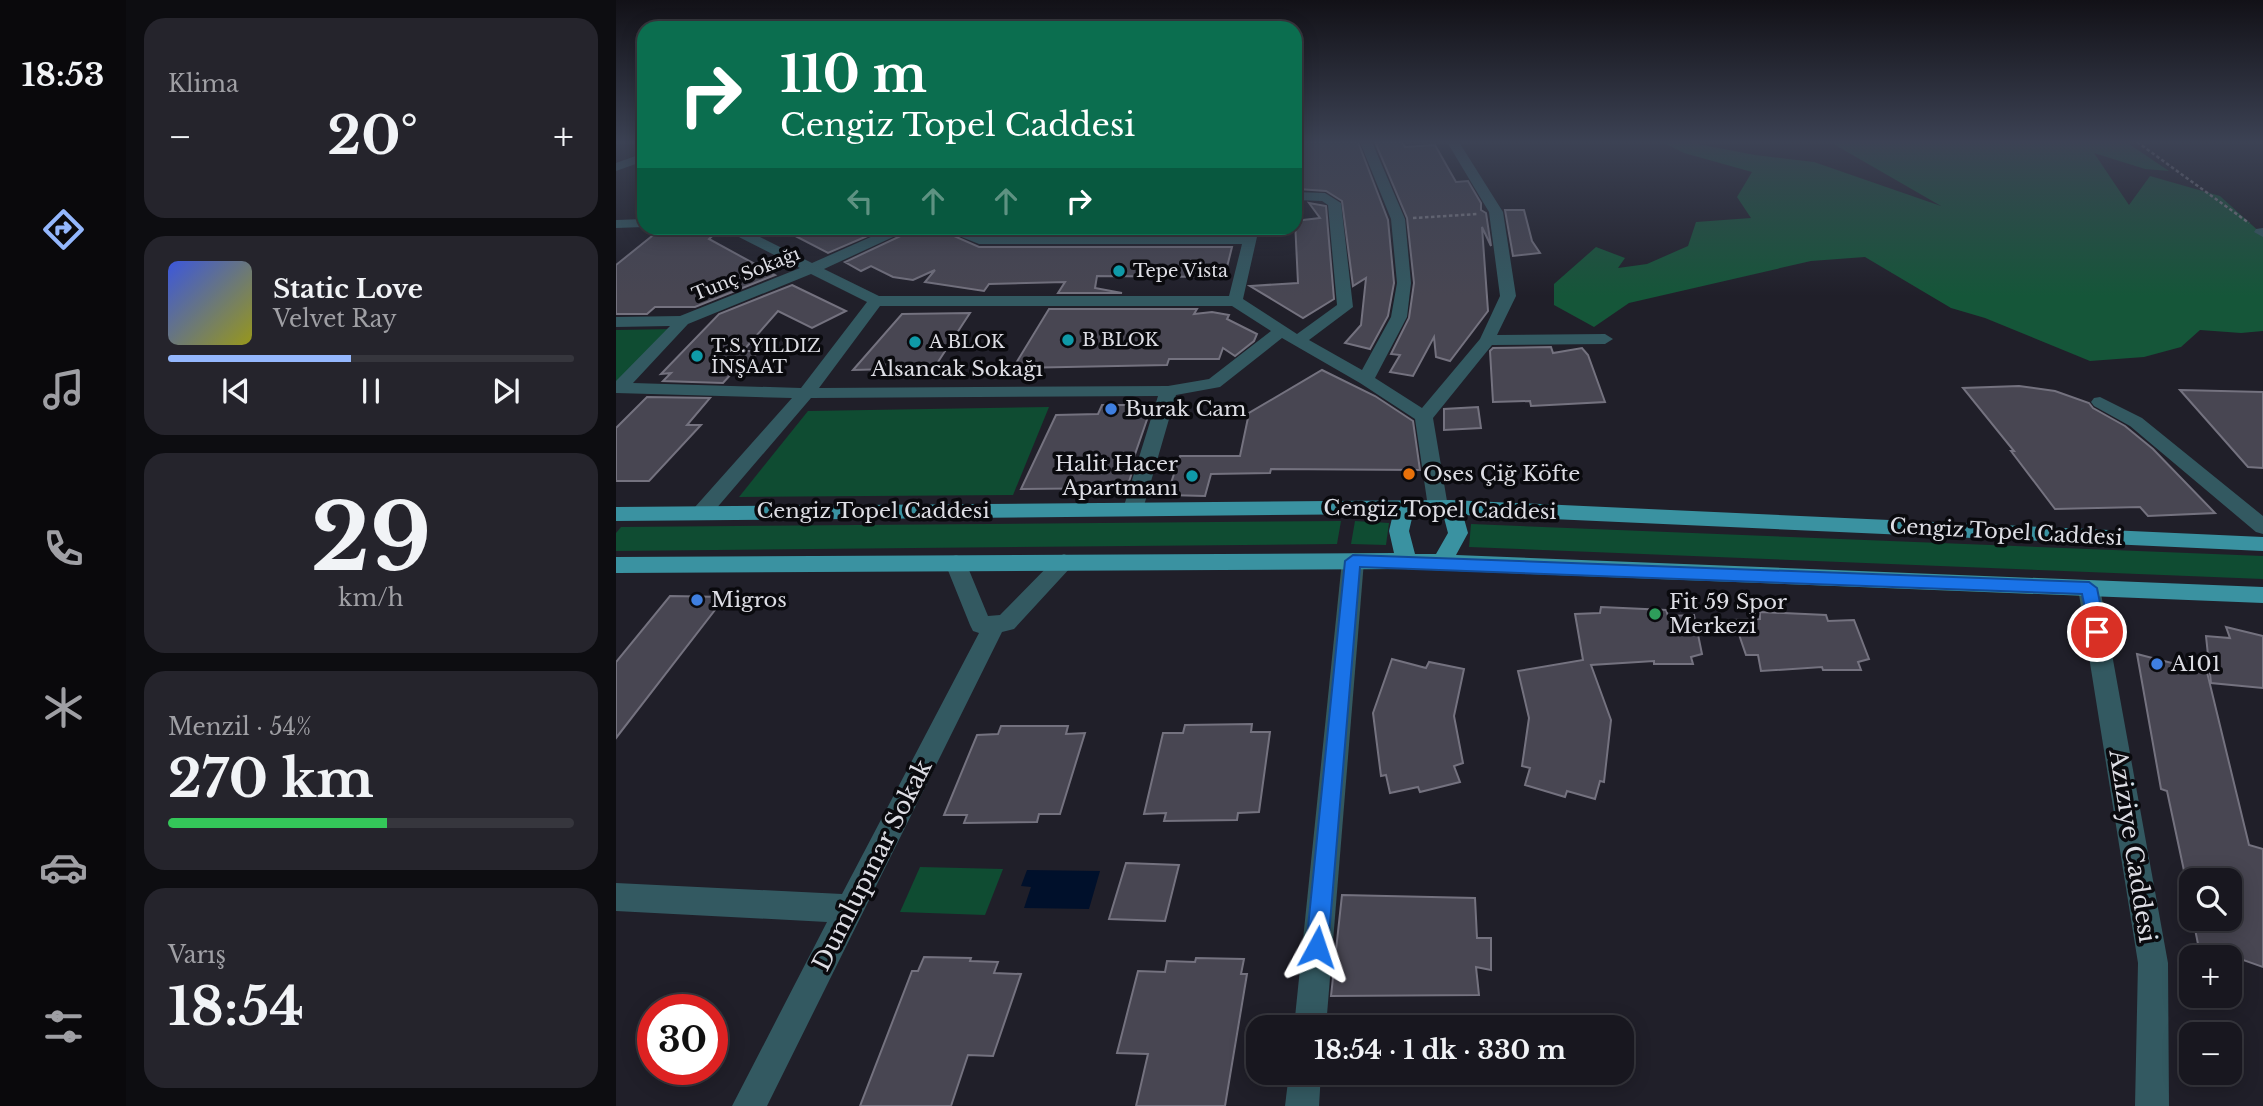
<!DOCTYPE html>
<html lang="tr">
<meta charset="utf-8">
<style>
:root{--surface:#18171f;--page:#25242c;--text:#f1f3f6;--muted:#9f9fa4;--line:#36363d;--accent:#94b7fd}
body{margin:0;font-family:"Libre Baskerville",serif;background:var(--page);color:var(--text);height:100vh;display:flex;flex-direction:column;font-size:26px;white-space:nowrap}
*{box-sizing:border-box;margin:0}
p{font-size:23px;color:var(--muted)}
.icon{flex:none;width:38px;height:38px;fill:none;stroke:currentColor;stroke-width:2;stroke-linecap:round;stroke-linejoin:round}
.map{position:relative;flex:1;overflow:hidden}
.side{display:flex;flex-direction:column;gap:18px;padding:18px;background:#0d0d11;width:490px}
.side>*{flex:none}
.hud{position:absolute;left:21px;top:21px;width:665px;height:214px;border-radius:21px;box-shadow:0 4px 18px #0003,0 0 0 2px var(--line);background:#0b6e4f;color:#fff;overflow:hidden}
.fabs{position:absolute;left:1563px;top:868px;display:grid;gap:14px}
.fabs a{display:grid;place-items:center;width:63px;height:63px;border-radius:14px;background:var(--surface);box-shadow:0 4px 18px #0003,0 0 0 2px var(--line);font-size:35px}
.speed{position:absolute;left:21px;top:994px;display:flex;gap:14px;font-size:35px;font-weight:700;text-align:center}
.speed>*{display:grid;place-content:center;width:91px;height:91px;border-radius:50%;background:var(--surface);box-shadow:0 4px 18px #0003,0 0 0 2px var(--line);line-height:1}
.speed .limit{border:10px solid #d22;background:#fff;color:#111}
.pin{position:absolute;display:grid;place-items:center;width:60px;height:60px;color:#fff;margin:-30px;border:4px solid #fff;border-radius:50%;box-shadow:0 2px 7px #0007}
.me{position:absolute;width:77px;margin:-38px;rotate:5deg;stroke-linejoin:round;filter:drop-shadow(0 0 5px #0008)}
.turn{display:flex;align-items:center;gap:24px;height:147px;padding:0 28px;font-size:32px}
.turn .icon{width:91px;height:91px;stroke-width:2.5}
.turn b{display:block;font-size:49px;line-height:60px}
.lanes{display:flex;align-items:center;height:66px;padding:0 28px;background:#0003;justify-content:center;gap:35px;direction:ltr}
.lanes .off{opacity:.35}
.big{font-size:52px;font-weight:700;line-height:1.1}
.side .card{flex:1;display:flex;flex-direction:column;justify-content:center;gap:10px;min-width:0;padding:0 24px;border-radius:21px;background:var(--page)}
.side .dial{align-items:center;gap:0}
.dial b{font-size:91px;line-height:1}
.song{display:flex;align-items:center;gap:21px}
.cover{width:84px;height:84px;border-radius:10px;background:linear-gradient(135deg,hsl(230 70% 55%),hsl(60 70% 35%))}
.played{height:7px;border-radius:4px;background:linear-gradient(90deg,var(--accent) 45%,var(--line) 45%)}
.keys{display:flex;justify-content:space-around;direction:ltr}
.heat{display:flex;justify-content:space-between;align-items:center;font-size:38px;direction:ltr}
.charge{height:10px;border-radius:5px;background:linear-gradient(90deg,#34c759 54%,var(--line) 0)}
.trip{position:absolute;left:630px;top:1015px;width:388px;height:70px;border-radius:21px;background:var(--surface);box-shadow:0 4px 18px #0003,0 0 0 2px var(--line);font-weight:700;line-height:70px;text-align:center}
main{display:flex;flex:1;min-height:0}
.tab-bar{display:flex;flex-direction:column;width:126px;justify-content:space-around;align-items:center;background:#0a090c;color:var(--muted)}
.tab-bar .icon{width:49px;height:49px}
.tab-bar .selected{color:var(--accent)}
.tab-bar b{font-size:32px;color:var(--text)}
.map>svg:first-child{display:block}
</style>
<main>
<nav class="tab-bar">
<b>18:53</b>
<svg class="icon selected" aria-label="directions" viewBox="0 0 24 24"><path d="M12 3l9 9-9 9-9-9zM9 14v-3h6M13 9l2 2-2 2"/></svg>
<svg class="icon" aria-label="music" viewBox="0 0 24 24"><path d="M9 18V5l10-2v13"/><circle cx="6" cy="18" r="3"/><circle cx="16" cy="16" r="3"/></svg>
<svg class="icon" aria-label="phone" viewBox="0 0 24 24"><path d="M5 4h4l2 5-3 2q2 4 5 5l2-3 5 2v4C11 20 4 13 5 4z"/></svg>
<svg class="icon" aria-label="climate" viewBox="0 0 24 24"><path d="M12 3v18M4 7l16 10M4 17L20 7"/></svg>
<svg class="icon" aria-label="car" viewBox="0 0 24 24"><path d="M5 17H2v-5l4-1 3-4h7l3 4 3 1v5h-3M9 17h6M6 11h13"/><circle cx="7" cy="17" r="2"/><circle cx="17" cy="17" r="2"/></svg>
<svg class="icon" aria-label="filters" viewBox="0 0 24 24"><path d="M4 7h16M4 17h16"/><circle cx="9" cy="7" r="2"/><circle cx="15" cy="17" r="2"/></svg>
</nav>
<section class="side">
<div class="card"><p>Klima</p>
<div class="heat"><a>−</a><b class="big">20°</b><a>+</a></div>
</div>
<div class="card">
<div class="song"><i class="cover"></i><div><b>Static Love</b><p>Velvet Ray</p></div></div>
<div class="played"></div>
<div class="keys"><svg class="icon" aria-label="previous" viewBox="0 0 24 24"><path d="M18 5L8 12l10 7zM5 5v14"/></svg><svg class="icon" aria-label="pause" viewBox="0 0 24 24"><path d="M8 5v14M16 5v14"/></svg><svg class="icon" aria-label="next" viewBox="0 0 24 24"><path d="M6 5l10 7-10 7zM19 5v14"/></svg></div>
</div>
<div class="card dial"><b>29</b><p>km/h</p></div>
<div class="card"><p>Menzil · 54%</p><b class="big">270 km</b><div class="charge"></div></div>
<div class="card"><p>Varış</p><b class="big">18:54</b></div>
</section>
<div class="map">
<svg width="1647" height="1106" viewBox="0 0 1647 1106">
<rect width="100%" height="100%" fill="#201f29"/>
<g fill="#0f4c32">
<polygon points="59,329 0,383 0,330"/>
<polygon points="433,407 397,495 123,497 192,411"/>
<polygon points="725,521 721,544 0,551 0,533 5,527"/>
<polygon points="739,521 773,523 770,545 735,544"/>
<polygon points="855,524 1647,556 1647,579 853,547"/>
<polygon points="304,867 387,869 369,915 284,912"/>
</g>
<polygon fill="#155639" points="1046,142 1071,142 1139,155 1198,162 1325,206 1214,142 1510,142 1553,171 1529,169 1478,153 1513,205 1534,176 1604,196 1647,235 1647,331 1625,333 1584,330 1565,347 1528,357 1474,361 1369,318 1335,308 1249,257 1195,261 1013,303 978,327 938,305 938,284 980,247 1009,258 1002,268 1031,264 1072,246 1080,222 1135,218 1121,197 1136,172 1068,153"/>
<polygon fill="#00102b" points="411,870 484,871 473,909 408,908 415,887 405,886"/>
<g fill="#484652" stroke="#74727f" stroke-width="2">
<polygon points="687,142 742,142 772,220 778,283 772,316 754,349 729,343 745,325 750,278 737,286 726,201 710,191 682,189 679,186 679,145 688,144"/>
<polygon points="759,142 786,142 789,147 819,145 840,182 852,181 865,203 865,210 870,213 875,246 866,227 872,311 834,361 820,357 818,337 797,376 774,372 784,355 775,354 793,318 798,283 791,218"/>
<polygon points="693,203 710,206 718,299 687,318 634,286 682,283 679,221 704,218"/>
<polygon points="889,210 908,210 916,241 924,253 897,256"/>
<polygon points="46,228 105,228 93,239 159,275 79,307 39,307 31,314 0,314 0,265"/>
<polygon points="164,228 270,228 212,253"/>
<polygon points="293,228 320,228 363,247 616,247 610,271 606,268 600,277 481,276 479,288 506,293 442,293 449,282 373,284 368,291 309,282 319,270 297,280 277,277 255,266 245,271 229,262 291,233"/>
<polygon points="423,228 560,228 556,233 419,233"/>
<polygon points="176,285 230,311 196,328 162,311 127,351 143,351 123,373 116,373 107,383 47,381 55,373 45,374 103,314"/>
<polygon points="433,309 581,309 578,314 596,312 613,315 611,319 641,334 638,341 619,356 607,348 603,359 553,359 551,365 397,368"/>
<polygon points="354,313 318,368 237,370 286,314"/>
<polygon points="935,347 937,353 966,348 972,355 989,402 915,406 914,401 877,402 874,351 877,348"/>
<polygon points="706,370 759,396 797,421 804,470 655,469 654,473 595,474 589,496 551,495 564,456 624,456 633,413"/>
<polygon points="1403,386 1439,391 1473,403 1477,408 1509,426 1537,449 1599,513 1532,516 1524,507 1439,509 1395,451 1398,451 1347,388"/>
<polygon points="1564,390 1647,392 1647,468 1632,467"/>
<polygon points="31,397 94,398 71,425 85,425 33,481 0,481 0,428"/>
<polygon points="486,405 536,405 515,466 518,466 511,488 405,489 440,415 482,414"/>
<polygon points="862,407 865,428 828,430 828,409"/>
<polygon points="54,596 109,597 0,738 0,662"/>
<polygon points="985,607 1050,610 1052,616 1078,615 1086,654 1075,657 1077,664 1038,664 1038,661 975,665 995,720 988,782 984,781 979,799 951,791 949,797 909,785 914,768 906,766 913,718 902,671 967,660 959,614 984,613"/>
<polygon points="1144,612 1210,615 1212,621 1238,620 1253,659 1242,662 1245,670 1207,670 1206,667 1145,671 1142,655 1130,655 1118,620 1144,619"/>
<polygon points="1610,627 1647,636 1647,688 1595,683 1590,636 1614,638"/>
<polygon points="1521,654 1591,672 1633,845 1647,849 1647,967 1582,944 1577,919 1614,919 1614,880 1570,880 1551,791 1545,789"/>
<polygon points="776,659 810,668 813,662 848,669 838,716 847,763 838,766 844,782 804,792 802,787 774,793 770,775 765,776 757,713"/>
<polygon points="636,724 635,732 654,732 643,812 622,813 621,820 548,821 550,813 528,814 547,733 567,733 569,725"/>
<polygon points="385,726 452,726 450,734 469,733 444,814 423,814 421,822 348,823 351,815 328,815 361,735 382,734"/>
<polygon points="510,863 563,865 549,921 493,919"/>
<polygon points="726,895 859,898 861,938 875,938 875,970 860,967 863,995 715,996"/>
<polygon points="308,957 355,958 354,961 382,962 378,973 405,974 377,1056 352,1055 335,1106 244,1106 296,971 302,971"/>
<polygon points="580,958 628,959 625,974 631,974 609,1106 520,1106 532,1054 501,1053 522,971 549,972 551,961 579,962"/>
</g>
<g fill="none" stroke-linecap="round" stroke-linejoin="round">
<g stroke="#85848d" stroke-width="2.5" stroke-dasharray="3.5 2.5" stroke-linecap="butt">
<polyline points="1521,142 1633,223"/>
<polyline points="797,218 862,214"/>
</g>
<g fill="#335961" fill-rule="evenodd">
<path d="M744,142H756L789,219L795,283L791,317L759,378L806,408L864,339L884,296L873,212L831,142H843L887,212L900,296L881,335L989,334L997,339L989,344L876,345L817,418L832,507L829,512H815L812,507L799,419L744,383L666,338L604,387L560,395L527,509L524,514H510L507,509L542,396L195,398L93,517H79L76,512L79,507L176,398L0,393V381L54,326L0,327V317L64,316L184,268L111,231L110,228H126L196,263L275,228H291L290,231L208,269L263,296H613L626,244H363L323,228H341L365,236H628L631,228H643L627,299L681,334L721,305L712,205L706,201L679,200V192L709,193L725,203L737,307L693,340L746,370L775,317L781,283L775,219ZM195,274L251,302L185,388L17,383L72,324ZM264,306H616L655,331L593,379L552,386L203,388Z"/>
<polygon points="28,153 28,161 0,171 0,163"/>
<polygon points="28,219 28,227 0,228 0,220"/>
<polygon points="1647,228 1647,237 1638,232 1640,229"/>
<polygon points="1484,397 1526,418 1647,516 1647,534 1640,532 1514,426 1478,406 1475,402 1478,398"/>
<polygon points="737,553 744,556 748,561 710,1027 678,1027 726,561 730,556"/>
<polygon points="448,554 455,557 459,562 455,567 398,629 386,632 151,1106 116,1106 211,922 0,911 0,883 226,894 363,633 357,631 354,625 329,563 332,558 340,555 348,558 372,616 384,615 441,557"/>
<polygon points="1473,580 1481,582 1484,588 1552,963 1553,1106 1519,1106 1522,963 1462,588 1465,582"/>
<polygon points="673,1073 705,1073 703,1106 669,1106"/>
</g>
<path fill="#3a92a1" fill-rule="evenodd" d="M835,500L1647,537V551L847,515L852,533L840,555L1647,587V603L790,569L0,573V557L778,553L773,531L777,514L0,521V507ZM797,514H827L832,533L820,554H799L793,531Z"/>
</g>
<linearGradient id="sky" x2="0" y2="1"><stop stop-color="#121117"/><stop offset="0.48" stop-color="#3c4254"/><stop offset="1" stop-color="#3c4254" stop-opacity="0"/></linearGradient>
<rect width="1647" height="296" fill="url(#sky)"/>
<polygon fill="#1a73e8" stroke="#114b97" stroke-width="2" points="737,555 1473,582 1481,588 1490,632 1487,637 1475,637 1466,594 744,567 712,947 709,955 701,958 693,955 690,947 729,561"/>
<g fill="#0f9aa8" stroke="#0a0a0e" stroke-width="2.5">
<circle cx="503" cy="271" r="7"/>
<circle cx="452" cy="340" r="7"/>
<circle cx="299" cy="342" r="7"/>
<circle cx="81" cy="356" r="7"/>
<circle cx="576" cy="476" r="7"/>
</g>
<g fill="#3f7fe0" stroke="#0a0a0e" stroke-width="2.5">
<circle cx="495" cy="409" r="7"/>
<circle cx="81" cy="600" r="7"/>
<circle cx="1541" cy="664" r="7"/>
</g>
<circle fill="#e8710a" stroke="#0a0a0e" stroke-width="2.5" cx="793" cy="474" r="7"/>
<circle fill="#2e9e5b" stroke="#0a0a0e" stroke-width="2.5" cx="1039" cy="614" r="7"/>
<g text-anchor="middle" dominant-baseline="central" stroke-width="7" stroke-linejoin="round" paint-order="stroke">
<g font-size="18" fill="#dddde4" stroke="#0a0a0e" text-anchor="start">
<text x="517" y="271">Tepe Vista</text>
<text x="466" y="340">B BLOK</text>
<text x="313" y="342">A BLOK</text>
<text x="95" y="346">T.S. YILDIZ<tspan x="95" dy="21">İNŞAAT</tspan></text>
</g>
<g font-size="18" fill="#dddde4" stroke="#0a0a0e">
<text transform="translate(130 274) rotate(-22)">Tunç Sokağı</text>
</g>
<g font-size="21" fill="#dddde4" stroke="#0a0a0e">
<text x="341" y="369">Alsancak Sokağı</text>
<text transform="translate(824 510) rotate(1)">Cengiz Topel Caddesi</text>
<text x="257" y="511">Cengiz Topel Caddesi</text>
<text transform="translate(1390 532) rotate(3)">Cengiz Topel Caddesi</text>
</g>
<g font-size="21" fill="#dddde4" stroke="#0a0a0e" text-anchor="start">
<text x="509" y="409">Burak Cam</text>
<text x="562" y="464" text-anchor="end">Halit Hacer<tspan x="562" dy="24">Apartmanı</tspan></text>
<text x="807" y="474">Oses Çiğ Köfte</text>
<text x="95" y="600">Migros</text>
<text x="1053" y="602">Fit 59 Spor<tspan x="1053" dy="24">Merkezi</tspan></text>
<text x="1555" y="664">A101</text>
</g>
<g font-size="24" fill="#dddde4" stroke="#0a0a0e">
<text transform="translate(1517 846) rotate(81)">Aziziye Caddesi</text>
<text transform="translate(256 865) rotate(-63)">Dumlupınar Sokak</text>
</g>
</g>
</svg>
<div class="fabs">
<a><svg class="icon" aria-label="search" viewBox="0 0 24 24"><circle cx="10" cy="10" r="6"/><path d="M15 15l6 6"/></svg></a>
<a>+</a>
<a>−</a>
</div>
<div class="speed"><div class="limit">30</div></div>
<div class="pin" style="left:1481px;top:632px;background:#d93025"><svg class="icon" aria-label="arrive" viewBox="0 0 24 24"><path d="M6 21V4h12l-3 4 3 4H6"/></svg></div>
<svg class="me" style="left:701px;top:947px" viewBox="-20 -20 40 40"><path d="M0-17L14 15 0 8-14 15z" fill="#1a73e8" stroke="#fff" stroke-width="4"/></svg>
<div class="trip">18:54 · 1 dk · 330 m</div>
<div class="hud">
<div class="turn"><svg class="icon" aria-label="right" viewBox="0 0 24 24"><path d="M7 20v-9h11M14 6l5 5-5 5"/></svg><div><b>110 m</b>Cengiz Topel Caddesi</div></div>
<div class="lanes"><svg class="icon off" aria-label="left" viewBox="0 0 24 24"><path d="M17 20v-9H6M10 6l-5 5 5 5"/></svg><svg class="icon off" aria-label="ahead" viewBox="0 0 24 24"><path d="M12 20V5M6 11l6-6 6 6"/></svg><svg class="icon off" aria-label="ahead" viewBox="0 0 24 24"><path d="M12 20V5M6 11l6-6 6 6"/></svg><svg class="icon" aria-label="right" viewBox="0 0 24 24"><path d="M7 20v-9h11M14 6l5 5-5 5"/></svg></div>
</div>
</div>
</main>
